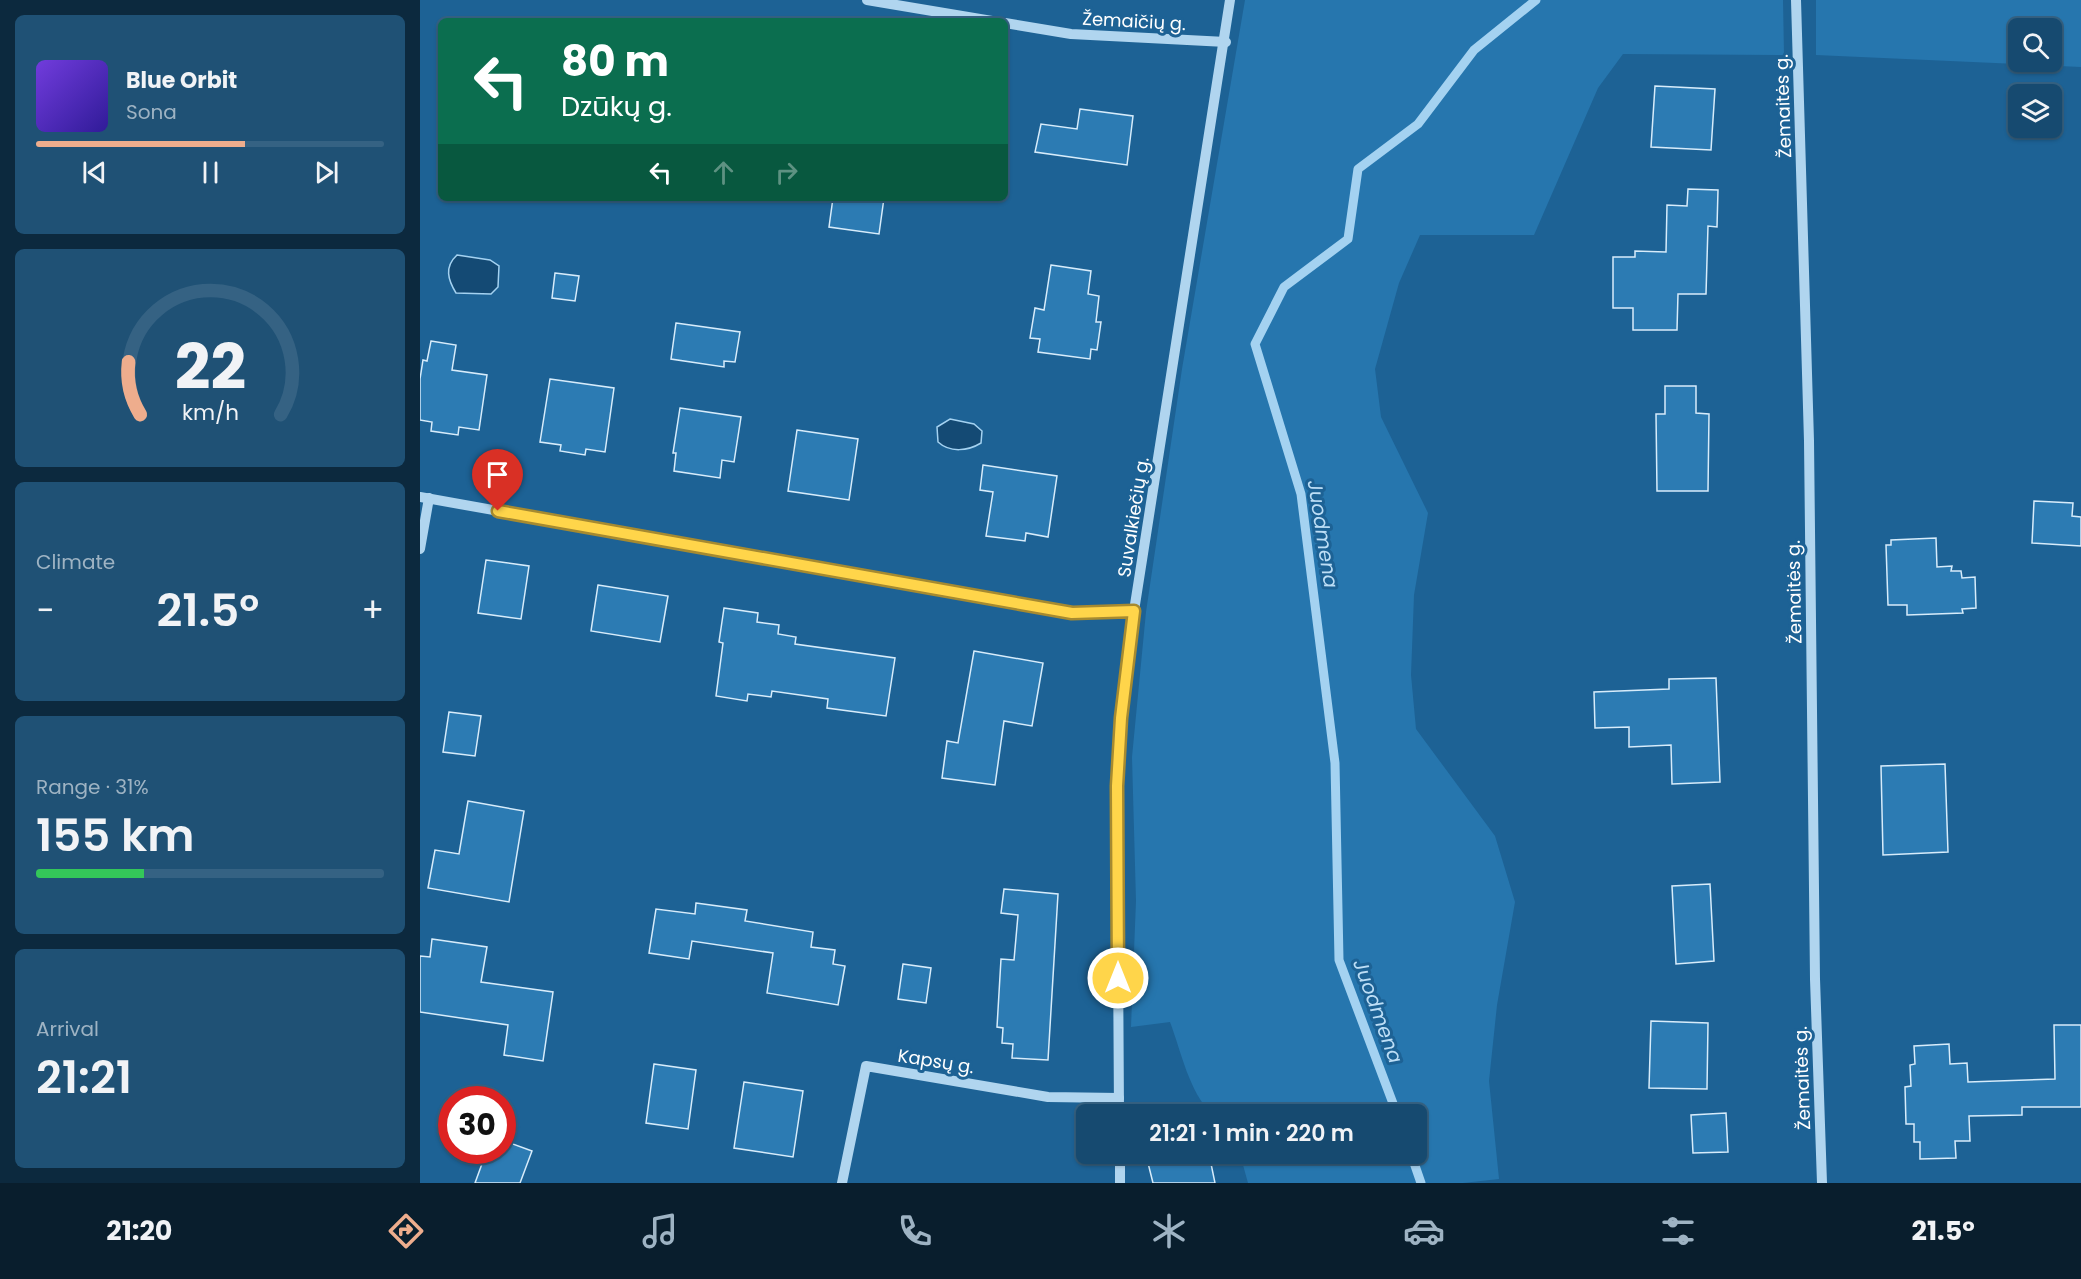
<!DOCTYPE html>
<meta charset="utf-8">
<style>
:root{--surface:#164a70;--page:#1f5175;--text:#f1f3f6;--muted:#9eb3c3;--line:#356283;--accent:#eead8d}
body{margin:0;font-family:Poppins,sans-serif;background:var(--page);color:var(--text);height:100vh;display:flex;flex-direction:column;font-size:22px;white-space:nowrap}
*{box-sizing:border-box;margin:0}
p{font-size:20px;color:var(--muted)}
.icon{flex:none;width:33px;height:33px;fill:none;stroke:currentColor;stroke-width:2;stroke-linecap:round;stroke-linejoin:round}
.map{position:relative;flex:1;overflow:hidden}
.details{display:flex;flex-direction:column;gap:15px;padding:15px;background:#0c293e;width:420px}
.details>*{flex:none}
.banner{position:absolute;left:18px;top:18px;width:570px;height:183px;border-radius:9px;box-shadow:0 2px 4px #0004,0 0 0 2px var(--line);background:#0b6e4f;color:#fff;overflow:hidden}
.tools{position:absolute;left:1588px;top:18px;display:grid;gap:12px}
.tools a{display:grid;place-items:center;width:54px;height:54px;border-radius:9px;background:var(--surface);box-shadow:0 2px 4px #0004,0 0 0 2px var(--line);font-size:30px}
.speed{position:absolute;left:18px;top:1086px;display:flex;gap:12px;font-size:30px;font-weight:700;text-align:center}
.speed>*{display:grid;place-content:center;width:78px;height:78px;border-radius:50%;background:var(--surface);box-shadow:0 2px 4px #0004,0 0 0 2px var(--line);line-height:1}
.speed .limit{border:9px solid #d22;background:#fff;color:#111}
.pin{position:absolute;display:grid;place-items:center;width:51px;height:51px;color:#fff;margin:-62px -26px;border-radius:50% 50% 50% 0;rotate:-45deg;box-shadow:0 0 6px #0007}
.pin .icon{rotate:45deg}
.me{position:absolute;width:66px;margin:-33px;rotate:0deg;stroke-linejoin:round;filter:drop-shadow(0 0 4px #0008)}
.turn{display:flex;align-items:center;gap:21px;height:126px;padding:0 24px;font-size:27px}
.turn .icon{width:78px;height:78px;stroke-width:2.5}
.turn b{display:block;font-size:42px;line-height:51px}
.lanes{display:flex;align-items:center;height:57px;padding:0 24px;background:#0003;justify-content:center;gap:30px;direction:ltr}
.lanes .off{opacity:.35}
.big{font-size:45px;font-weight:600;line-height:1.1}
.details .card{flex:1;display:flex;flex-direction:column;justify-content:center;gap:9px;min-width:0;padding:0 21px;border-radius:9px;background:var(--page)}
.details .dial{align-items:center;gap:0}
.dial svg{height:156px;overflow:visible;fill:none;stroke:var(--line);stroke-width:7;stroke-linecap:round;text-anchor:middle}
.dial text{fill:var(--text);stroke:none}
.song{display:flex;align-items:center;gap:18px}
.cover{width:72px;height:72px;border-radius:9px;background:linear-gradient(135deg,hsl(260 70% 55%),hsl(250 70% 35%))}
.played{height:6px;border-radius:3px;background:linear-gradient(90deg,var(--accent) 60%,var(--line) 60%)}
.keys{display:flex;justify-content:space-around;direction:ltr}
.heat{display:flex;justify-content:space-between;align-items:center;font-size:33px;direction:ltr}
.charge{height:9px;border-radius:4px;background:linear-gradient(90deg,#34c759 31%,var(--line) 0)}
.trip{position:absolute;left:656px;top:1104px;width:351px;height:60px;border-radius:9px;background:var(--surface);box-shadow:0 2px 4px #0004,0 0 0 2px var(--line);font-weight:600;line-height:60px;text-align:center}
.tabs{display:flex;height:96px;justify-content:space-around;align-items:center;background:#091e2d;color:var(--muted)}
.tabs .icon{width:42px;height:42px}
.tabs .current{color:var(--accent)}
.tabs b{font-size:27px;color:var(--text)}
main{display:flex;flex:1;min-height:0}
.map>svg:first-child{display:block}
</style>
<main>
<section class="details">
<div class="card">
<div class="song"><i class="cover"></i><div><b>Blue Orbit</b><p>Sona</p></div></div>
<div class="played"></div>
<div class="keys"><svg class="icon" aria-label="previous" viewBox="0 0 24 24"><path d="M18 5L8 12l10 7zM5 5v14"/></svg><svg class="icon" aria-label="pause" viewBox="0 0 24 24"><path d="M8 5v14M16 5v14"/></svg><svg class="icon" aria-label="next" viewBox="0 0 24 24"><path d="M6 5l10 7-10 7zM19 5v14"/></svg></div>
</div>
<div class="card dial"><svg viewBox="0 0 100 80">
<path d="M14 69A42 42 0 1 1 86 69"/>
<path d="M14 69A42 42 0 0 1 8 42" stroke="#eead8d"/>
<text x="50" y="56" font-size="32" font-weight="700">22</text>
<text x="50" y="72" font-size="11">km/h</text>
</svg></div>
<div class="card"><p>Climate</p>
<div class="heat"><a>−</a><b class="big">21.5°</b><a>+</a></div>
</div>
<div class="card"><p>Range · 31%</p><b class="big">155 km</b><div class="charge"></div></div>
<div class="card"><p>Arrival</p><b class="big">21:21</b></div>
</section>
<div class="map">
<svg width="1661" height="1183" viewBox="0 0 1661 1183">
<rect width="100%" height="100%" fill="#1d6295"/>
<g fill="#2676ae" fill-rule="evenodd">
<path d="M825,0H1363L1364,55L1203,54L1178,88L1114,235H1000L979,283L955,369L961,417L1008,513L994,595L991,675L996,729L1075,836L1095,902L1077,1005L1069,1081L1079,1179L1043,1183H828L820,1154H996V1114H792C769,1092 761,1051 750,1022L711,1027L716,901L712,757L726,612L762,369Z"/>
<path d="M1396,0H1661V67L1396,55ZM1632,28V62H1599V28Z"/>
</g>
<g fill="#144a74" stroke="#a4d2f1" stroke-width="1.5">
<path d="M37,255L70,260L79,266L78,287L71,294L36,293C28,280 24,267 37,255Z"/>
<path d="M530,419L554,424L562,431L561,443C548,451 530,453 518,442L517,427Z"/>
</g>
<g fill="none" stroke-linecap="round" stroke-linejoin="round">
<g stroke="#a4d2f1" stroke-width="9">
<polyline points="977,1114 919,960 915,763 881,494 835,344 864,287 928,239 938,169 998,124 1054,50 1116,0"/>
<polyline points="991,1154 1001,1183"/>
</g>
</g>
<g fill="#2c7bb3" stroke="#d7ecfb" stroke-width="1.5">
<polygon points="1235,86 1295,89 1291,150 1231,147"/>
<polygon points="660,109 713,116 707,165 615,152 621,124 657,129"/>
<polygon points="1268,189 1298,190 1297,227 1288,226 1286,294 1258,294 1257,330 1213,330 1213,308 1193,308 1193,257 1215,257 1215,251 1246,252 1247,205 1267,206"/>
<polygon points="413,198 464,198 459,234 409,227"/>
<polygon points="631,265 671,271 668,294 679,296 676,322 681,322 677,350 671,349 670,359 618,352 620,339 610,338 615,308 624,310"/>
<polygon points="135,273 159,276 155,301 132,298"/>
<polygon points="256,323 320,332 315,362 304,361 304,367 251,359"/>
<polygon points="11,341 36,345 32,370 67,375 59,430 39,427 38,435 11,431 12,422 0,420 0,379 3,360 7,361"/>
<polygon points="130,379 194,388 185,452 166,449 165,455 140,451 141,445 120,442"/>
<polygon points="1245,386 1276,386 1276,413 1289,414 1288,491 1237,491 1236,414 1245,414"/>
<polygon points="260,408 321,417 314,462 302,460 300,478 254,471 256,453 253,453"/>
<polygon points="377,430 438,439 429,500 368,491"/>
<polygon points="563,465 637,476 628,537 606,533 605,541 566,536 573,492 560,490"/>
<polygon points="1614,501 1653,503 1652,516 1661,517 1661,546 1612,543"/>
<polygon points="1516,538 1517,567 1532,566 1531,571 1541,571 1542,578 1555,577 1556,608 1542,609 1543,613 1487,615 1487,605 1468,605 1466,545 1471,545 1471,540"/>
<polygon points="66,560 109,566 101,619 58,613"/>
<polygon points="178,585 248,596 240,642 171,631"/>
<polygon points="304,608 338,613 337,622 359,625 358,634 376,637 375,644 475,658 466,716 407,708 408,699 352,691 351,697 328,694 327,701 296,696 303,643 299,642"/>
<polygon points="554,651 623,663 612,726 584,721 575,785 522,778 527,741 538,743"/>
<polygon points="1296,678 1300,782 1252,784 1251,745 1209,747 1209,727 1175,728 1174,692 1249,689 1249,679"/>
<polygon points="29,712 61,716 55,756 23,752"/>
<polygon points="1525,764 1528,852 1463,855 1461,766"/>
<polygon points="48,801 104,811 89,902 8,888 15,850 39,854"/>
<polygon points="1290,884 1294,961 1256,964 1252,886"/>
<polygon points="584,889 638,894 628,1060 592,1058 593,1044 582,1043 583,1028 577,1027 581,959 594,960 598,915 581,913"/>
<polygon points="276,903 327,910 325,921 393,932 391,947 415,950 413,964 425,966 418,1005 347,993 353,953 272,941 269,959 229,953 236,909 275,914"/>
<polygon points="12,939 67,947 61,982 133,992 123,1061 84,1055 88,1025 0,1012 0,956 10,957"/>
<polygon points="483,964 511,968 506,1003 478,999"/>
<polygon points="1231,1021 1288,1023 1287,1089 1229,1088"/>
<polygon points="1634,1025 1661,1025 1661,1107 1602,1107 1602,1115 1549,1116 1550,1141 1535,1141 1536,1158 1500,1159 1500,1142 1494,1142 1494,1124 1486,1124 1485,1087 1491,1086 1490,1065 1495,1064 1494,1046 1529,1044 1530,1064 1547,1063 1548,1082 1635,1079"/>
<polygon points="234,1064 276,1070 268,1129 226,1123"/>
<polygon points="324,1082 383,1091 373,1157 314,1148"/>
<polygon points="1306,1113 1308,1152 1273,1153 1271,1115"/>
<polygon points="82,1140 112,1151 100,1183 55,1183 67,1150 82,1150"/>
<polygon points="754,1154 789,1154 795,1183 733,1183 727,1159"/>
</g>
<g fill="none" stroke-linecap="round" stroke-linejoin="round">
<g stroke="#b0d5ef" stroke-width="10">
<polyline points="447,0 572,21"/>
<polyline points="1376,0 1389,441 1395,979 1402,1183"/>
<polyline points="585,23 651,34 806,42"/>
<polyline points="0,497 652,613 714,611"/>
<polyline points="0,549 9,498"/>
<polyline points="699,1114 697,786 701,718 714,611 810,0"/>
<polyline points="700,1154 700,1183"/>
<polyline points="422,1183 446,1066 628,1097 699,1098"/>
</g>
</g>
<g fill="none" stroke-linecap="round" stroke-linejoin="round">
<defs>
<polyline id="route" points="78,511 652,613 714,611 701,718 697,786 698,978"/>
</defs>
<use href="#route" stroke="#a68a30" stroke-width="15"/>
<use href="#route" stroke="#ffd54a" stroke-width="10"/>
</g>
<g text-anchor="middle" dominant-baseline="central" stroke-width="6" stroke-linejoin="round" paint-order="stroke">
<g font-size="18" fill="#fff" stroke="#1d6295">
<text transform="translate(714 21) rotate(3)">Žemaičių g.</text>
<text transform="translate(1363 106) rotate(-92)">Žemaitės g.</text>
<text transform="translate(713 517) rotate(-81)">Suvalkiečių g.</text>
<text transform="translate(1374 592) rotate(-91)">Žemaitės g.</text>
<text transform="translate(516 1061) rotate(9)">Kapsų g.</text>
<text transform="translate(1382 1078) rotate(-92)">Žemaitės g.</text>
</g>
<g font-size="20" font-style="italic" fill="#bddef6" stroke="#1d6295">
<text transform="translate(903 534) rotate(81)">Juodmena</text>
<text transform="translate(958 1011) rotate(70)">Juodmena</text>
</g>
</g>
</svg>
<div class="tools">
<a><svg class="icon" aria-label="search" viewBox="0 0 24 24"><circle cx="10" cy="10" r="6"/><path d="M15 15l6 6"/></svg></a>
<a><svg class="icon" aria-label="layers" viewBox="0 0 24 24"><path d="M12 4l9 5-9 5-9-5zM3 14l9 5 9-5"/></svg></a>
</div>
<div class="speed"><div class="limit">30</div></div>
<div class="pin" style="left:78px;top:511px;background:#d93025"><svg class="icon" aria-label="arrive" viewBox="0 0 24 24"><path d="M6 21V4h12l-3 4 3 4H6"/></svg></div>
<svg class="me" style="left:698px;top:978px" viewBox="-20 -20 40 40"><circle r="17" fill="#ffd54a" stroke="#fff" stroke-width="3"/><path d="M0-11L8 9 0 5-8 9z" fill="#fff"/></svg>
<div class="trip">21:21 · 1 min · 220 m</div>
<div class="banner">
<div class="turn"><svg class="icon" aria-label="left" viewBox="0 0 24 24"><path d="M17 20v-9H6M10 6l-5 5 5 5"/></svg><div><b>80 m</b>Dzūkų g.</div></div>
<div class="lanes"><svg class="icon" aria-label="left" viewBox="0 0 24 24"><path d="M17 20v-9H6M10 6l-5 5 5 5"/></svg><svg class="icon off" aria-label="ahead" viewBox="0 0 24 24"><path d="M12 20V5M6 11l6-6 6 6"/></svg><svg class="icon off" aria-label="right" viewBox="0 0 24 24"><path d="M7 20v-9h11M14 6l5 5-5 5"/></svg></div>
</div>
</div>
</main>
<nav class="tabs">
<b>21:20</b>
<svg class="icon current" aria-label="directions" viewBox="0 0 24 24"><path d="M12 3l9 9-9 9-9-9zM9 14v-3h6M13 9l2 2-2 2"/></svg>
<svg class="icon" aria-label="music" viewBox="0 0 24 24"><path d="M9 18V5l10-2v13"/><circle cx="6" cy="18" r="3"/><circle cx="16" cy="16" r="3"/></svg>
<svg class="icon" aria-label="phone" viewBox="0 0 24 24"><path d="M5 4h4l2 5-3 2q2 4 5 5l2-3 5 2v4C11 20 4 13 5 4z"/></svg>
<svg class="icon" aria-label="climate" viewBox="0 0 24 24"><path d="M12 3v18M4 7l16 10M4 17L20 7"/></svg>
<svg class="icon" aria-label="car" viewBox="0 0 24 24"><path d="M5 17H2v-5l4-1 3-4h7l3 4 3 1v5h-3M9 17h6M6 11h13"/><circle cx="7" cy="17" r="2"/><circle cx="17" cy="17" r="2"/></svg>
<svg class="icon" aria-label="filters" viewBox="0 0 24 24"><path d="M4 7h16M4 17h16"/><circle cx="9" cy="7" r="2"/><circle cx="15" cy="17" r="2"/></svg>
<b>21.5°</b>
</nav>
